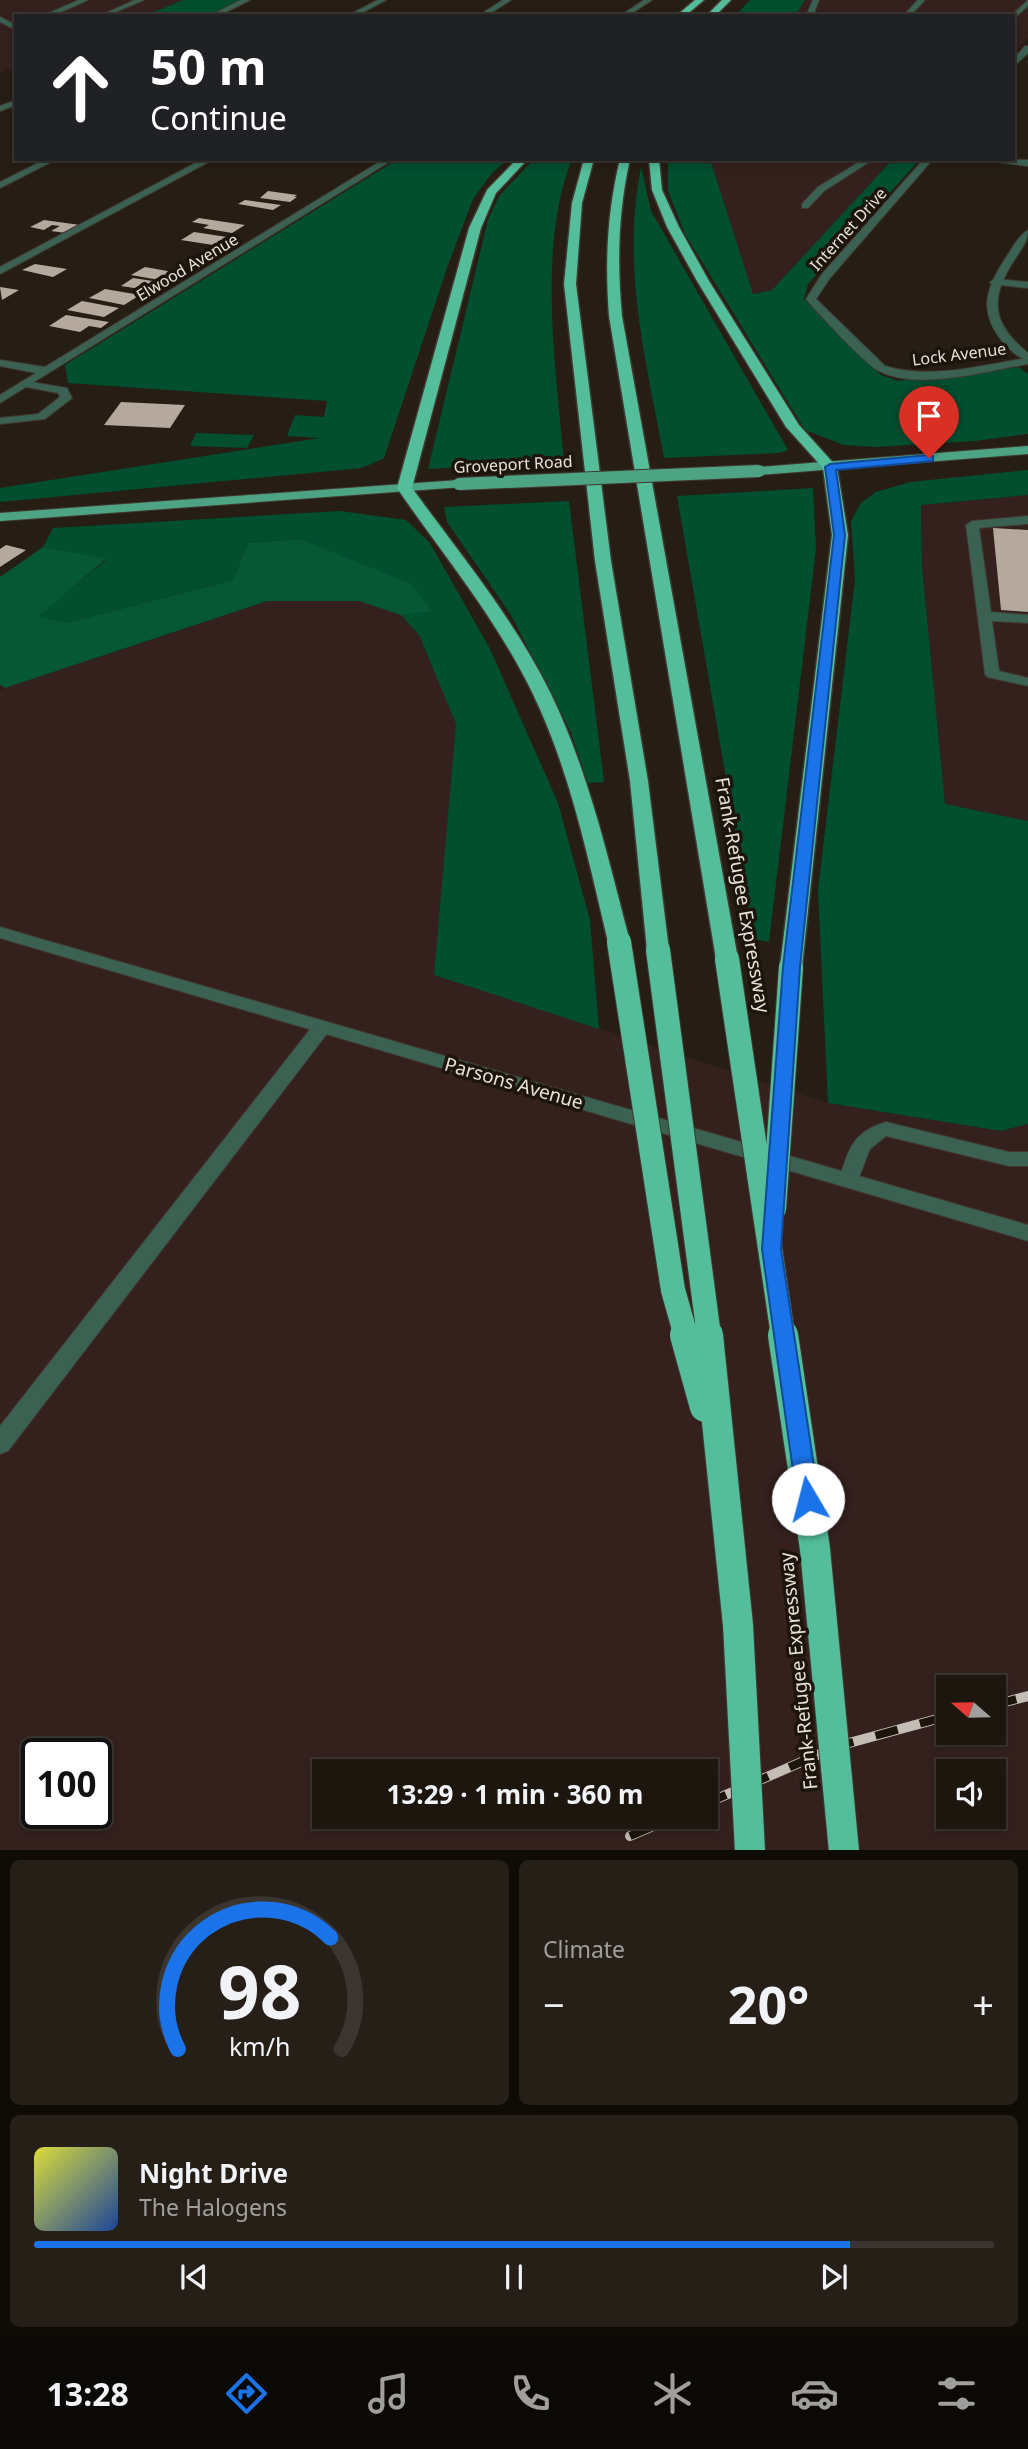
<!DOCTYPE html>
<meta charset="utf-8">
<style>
:root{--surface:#1c160f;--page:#251f18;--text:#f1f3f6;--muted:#a09f9e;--line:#3a352f;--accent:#1a73e8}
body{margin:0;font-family:"Noto Sans",sans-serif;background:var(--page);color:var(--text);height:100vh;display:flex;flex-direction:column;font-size:26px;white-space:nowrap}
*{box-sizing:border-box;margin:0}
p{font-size:23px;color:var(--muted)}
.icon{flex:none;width:38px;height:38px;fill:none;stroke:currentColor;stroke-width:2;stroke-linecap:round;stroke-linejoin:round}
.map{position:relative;height:1850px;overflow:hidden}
.sheet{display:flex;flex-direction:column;gap:10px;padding:10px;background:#0f0c08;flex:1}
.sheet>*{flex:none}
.hud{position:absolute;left:14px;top:14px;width:1001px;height:147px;border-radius:0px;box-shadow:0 4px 10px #0003,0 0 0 2px var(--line);background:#202124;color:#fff;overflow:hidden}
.needle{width:46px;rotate:290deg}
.buttons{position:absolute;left:936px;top:1675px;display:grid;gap:14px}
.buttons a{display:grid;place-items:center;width:70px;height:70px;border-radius:0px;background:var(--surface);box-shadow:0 4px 10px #0003,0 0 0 2px var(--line);font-size:35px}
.speed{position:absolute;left:21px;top:1738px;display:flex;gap:14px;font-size:35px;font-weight:700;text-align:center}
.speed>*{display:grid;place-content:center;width:91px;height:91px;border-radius:50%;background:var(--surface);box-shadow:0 4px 10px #0003,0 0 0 2px var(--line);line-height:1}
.speed .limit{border:4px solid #111;border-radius:10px;background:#fff;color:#111}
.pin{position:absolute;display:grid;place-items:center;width:60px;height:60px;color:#fff;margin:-72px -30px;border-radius:50% 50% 50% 0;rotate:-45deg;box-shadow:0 0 7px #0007}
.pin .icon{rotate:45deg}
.me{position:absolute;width:77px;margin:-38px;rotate:352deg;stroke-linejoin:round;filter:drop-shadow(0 0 5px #0008)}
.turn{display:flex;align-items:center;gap:24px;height:147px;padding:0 21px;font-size:32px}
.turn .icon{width:91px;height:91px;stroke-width:2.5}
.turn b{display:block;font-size:49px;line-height:60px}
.big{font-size:52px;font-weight:700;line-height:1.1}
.sheet .tile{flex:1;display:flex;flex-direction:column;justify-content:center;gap:10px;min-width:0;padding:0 24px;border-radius:10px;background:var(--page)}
.sheet .dial{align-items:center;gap:0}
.dial svg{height:182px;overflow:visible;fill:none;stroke:var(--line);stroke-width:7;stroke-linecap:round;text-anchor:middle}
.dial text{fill:var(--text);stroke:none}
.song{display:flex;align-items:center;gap:21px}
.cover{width:84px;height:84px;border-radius:10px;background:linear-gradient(135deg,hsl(60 70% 55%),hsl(220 70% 35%))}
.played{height:7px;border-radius:4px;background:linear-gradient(90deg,var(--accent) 85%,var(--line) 85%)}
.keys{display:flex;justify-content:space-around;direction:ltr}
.heat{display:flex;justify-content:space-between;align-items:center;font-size:38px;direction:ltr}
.sheet .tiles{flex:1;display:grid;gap:10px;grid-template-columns:1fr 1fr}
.tile:last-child{grid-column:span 2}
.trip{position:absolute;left:312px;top:1759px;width:406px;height:70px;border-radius:0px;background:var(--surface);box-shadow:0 4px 10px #0003,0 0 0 2px var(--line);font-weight:700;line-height:70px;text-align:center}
.menu{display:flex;height:112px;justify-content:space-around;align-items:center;background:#0b0906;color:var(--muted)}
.menu .icon{width:49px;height:49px}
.menu .on{color:var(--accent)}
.menu b{font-size:32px;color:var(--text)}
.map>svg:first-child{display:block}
</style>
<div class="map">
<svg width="1028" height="1851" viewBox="0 0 1028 1851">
<rect width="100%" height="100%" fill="#261e14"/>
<g fill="#34211e" fill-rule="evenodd">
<polygon points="0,0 183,0 144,16 16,16 16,67 0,73"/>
<polygon points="805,0 1028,0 1028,38 1013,55 1013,16 795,16"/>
<polygon points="710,159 893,159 772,290 752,294"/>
<polygon points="1028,495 1028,821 945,805 922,566 921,505"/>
<path d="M267,601H359L401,615L419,635L456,724L435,975L828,1103L1001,1131L1028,1124V1850H0V690ZM948,1687H994V1732H948ZM37,1754H96V1813H37ZM324,1771H705V1816H324ZM948,1771H994V1816H948Z"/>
</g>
<g fill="#014f2f">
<polygon points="183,0 249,0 213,16 144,16"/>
<polygon points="750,0 805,0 795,16 735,16"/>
<polygon points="398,159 508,159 492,173 473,199 448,265 384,458 362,468 0,502 0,488 320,438 287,436 295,415 324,417 327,401 68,383 65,365"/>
<path d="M534,159H572C537,247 556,369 564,462L428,469L488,220L499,196Z"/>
<polygon points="668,159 710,159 753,294 772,290 893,159 920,159 808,284 804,299 881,375 898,381 1018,367 1028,374 1028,434 975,441 876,447 844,445 805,430 685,234 668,191"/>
<path d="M641,167L651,211L788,450L779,453L664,458C646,358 621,268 641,167Z"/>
<polygon points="196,433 254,435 247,448 190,446"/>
<polygon points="1028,470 1028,495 921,505 922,566 945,804 1028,821 1028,1124 1001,1131 828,1103 818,890 855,580 851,521 861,503 876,492 910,482"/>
<polygon points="813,488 816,549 769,942 754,939 677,496"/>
<polygon points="569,501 604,782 588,783 570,730 511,615 447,522 444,507"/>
<polygon points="340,511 406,520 430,543 490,649 558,803 590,920 599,1029 434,975 456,724 419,635 401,615 431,610 300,539 248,543 233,580 66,623 38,616 106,560 43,547 53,528"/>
</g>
<polygon fill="#065735" points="300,539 411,584 432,611 401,615 359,601 267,601 5,688 0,685 0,577 43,547 106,559 39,616 66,623 233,580 248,543"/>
<g fill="#b5a99d">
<polygon points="268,191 297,195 294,197 297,197 290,202 260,198"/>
<polygon points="245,200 281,205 273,210 238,204"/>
<polygon points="199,218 245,225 232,233 203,228 209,225 192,222"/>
<polygon points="44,220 80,225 66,233 51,231 60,226 52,225 44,230 30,227"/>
<polygon points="194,232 227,237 213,245 181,240"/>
<polygon points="35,264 67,269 53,277 22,270"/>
<polygon points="145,267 173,272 168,275 173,276 165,281 131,275"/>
<polygon points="133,278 166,283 154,291 121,286"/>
<polygon points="0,287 19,290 2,300"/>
<polygon points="105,289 140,295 124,305 89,298"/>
<polygon points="82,301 119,308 104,317 67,310"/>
<polygon points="66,315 109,322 101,328 89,326 80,332 49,326"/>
<polygon points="121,402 185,405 170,428 104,425"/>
<polygon points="993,528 1028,530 1028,612 1001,610"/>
<polygon points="6,545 26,550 0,567 0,549"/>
</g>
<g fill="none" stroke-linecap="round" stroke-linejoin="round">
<defs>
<g id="service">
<polygon points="79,0 88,0 52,16 42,16"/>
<polygon points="135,0 144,0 111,14 106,13"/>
<polygon points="241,0 250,0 218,16 209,16"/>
<polygon points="503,0 511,0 486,16 478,16"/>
<polygon points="813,0 819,0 813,16 806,16"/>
<polygon points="918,0 925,0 910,16 903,16"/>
<polygon points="1028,0 1028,6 1013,19 1011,16"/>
<polygon points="0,17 16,25 16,30 0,22"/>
<polygon points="1025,46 1028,46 1028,53 1013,67 1013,60"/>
<polygon points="16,100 16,105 0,111 0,106"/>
<polygon points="203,159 214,159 0,274 0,267"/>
<polygon points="864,159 874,159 824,191 808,208 802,208 802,204 818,187"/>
<path d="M924,159H933L830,278L816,299L885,366C932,380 981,365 1028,358V364C985,371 919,391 879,371C866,365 817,312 806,299L822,274Z"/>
<polygon points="993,159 1028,160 1028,166 997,162"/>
<polygon points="995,279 1028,282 1028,288 991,284 990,282"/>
<polygon points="25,381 67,388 72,398 45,419 0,424 0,418 38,414 60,397 58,393 21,386 21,382"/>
<polygon points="1028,516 1028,524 979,528 991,612 1028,615 1028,623 992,621 999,671 1028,678 1028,686 987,677 985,674 966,525 972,521"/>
<polygon points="322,1021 329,1023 331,1027 329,1031 8,1451 0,1454 0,1426 315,1023"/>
</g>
<g id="minor">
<polygon points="378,0 386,0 356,16 347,16"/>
<polygon points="644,0 652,0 628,16 620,16"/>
<rect x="1022" y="50" width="6" height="4"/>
<polygon points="46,159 57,159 0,188 0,182"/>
<polygon points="384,159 394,159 0,403 0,395 36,373 0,366 0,360 45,367"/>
<path d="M1028,230C1028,242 1021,249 1015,259C989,298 991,323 1028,353V361C1019,358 1008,349 1002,341C977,310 987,286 1007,256C1013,247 1019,235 1028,230Z"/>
<path d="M886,1122L1009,1152H1028V1166H1009L886,1136L870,1149L856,1185L849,1187L842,1185L839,1180C849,1149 852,1132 886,1122Z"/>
</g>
<polygon id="tertiary" points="0,927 1028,1225 1028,1241 0,938"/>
<g id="primary">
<polygon points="1028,446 1028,454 759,475 753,471 759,467"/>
<polygon points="459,480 463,481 463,487 0,521 0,513"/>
</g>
<g id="motorway">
<polygon points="695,0 704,0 685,16 676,16"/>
<polygon points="722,0 731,0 715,16 706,16"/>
<path d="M517,159H528L496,193L481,228L412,488C460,554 515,620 551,694C589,773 608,858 630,942L627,947H611L608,942C588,858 570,770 532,692C496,618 443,555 397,488L469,228L487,190Z"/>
<polygon points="584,159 594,159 582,203 576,284 611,561 648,781 669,950 666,955 650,955 647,950 630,781 595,561 564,284 572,203"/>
<path d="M620,159H630C618,213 617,262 622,316L738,959L735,964H719L716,959L609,316C605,262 607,213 620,159Z"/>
<polygon points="649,159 659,159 662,190 679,227 709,281 799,425 837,467 848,535 802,967 799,972 783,972 780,967 832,535 823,468 786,427 697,281 667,227 652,190"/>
</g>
</defs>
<use href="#service" stroke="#413930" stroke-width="2"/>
<use href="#minor" stroke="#413930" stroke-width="2"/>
<use href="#tertiary" stroke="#413930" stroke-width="2"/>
<use href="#primary" stroke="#413930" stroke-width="2"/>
<use href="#motorway" stroke="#413930" stroke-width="3"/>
<use href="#service" fill="#3a6152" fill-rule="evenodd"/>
<use href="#minor" fill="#3a6152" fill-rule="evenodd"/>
<use href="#tertiary" fill="#3a6152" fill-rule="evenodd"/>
<use href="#primary" fill="#4da485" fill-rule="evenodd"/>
<use href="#motorway" fill="#53be99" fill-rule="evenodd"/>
<defs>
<g id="rail">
<polyline points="994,1705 1028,1696"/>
<polyline points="705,1804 838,1746 948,1716"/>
<polyline points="630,1836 677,1816"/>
</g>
</defs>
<use href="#rail" stroke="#c3bdb6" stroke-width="10"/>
<use href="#rail" stroke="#1d150b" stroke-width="8" stroke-dasharray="23" stroke-linecap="butt"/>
<defs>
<polyline id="primary-bridge" points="459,484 759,471"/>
<g id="motorway-bridge-far1">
<polyline points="619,942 673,1290 686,1336"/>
<polyline points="658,950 709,1336"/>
<polyline points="727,959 783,1336"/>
<polyline points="774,1209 791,967"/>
</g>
<g id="motorway-bridge">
<polyline points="685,1335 705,1407"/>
<polyline points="708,1335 738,1625 750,1851"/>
<polyline points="783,1335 815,1549 844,1851"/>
</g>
</defs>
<use href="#primary-bridge" stroke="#413930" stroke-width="14" stroke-linecap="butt"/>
<use href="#motorway-bridge-far1" stroke="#413930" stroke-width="26" stroke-linecap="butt"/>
<use href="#motorway-bridge" stroke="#413930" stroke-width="32" stroke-linecap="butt"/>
<use href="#primary-bridge" stroke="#4da485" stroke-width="12"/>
<use href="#motorway-bridge-far1" stroke="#53be99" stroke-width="24"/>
<use href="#motorway-bridge" stroke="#53be99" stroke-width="30"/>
</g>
<polygon fill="#1a73e8" stroke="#114b97" stroke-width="2" points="929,455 933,456 933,461 836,470 845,535 800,967 781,1249 819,1499 816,1505 808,1508 800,1505 797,1499 762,1249 783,967 834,535 825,467 830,464"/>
<g text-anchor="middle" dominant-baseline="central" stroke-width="7" stroke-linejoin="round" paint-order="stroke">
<g font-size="16" fill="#e6e1da" stroke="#1d150b">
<text transform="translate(848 229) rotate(-48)">Internet Drive</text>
<text transform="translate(187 267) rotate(-31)">Elwood Avenue</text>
<text transform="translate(959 354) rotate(-7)">Lock Avenue</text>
<text transform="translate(513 464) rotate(-3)">Groveport Road</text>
</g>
<g font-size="19" fill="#e6e1da" stroke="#1d150b">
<text transform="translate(743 895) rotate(80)">Frank-Refugee Expressway</text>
<text transform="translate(514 1083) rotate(16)">Parsons Avenue</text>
<text transform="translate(798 1671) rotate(-96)">Frank-Refugee Expressway</text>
</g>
</g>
</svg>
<div class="buttons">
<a><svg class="needle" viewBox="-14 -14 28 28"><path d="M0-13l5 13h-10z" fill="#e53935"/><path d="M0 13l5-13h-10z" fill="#a09f9e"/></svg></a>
<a><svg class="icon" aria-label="sound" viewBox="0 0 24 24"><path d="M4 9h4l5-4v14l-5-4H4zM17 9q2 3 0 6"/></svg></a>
</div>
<div class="speed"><div class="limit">100</div></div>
<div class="pin" style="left:929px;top:458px;background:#d93025"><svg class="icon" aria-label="arrive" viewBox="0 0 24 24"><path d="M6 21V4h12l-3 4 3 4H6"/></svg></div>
<svg class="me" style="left:808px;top:1499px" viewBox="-20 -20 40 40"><circle r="19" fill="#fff"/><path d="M0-13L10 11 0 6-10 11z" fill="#1a73e8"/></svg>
<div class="trip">13:29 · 1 min · 360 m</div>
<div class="hud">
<div class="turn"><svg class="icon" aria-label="ahead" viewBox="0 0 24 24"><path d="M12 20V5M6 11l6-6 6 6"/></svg><div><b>50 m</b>Continue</div></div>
</div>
</div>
<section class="sheet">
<div class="tiles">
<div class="tile dial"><svg viewBox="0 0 100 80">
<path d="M14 69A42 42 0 1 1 86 69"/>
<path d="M14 69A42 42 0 0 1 81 20" stroke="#1a73e8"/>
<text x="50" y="56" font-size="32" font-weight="700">98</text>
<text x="50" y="72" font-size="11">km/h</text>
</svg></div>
<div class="tile"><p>Climate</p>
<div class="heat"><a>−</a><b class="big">20°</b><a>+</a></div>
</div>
<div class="tile">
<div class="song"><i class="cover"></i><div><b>Night Drive</b><p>The Halogens</p></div></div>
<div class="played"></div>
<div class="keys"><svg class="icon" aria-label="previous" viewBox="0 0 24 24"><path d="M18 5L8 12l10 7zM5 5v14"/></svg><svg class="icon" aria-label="pause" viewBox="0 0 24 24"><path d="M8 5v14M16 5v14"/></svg><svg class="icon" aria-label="next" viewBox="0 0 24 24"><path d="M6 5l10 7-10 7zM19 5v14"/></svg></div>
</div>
</div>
</section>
<nav class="menu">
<b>13:28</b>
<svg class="icon on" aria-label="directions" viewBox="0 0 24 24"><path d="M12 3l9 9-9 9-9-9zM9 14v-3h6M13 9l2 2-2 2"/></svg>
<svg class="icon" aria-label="music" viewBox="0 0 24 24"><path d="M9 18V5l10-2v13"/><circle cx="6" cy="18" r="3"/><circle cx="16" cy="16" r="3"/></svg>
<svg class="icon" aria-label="phone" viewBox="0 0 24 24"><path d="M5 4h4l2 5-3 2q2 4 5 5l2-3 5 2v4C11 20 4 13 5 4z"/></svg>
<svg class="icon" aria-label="climate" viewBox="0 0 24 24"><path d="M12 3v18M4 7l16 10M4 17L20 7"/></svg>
<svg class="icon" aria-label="car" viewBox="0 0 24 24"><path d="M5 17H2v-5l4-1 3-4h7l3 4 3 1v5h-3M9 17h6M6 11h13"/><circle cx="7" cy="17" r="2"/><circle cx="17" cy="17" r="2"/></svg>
<svg class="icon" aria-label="filters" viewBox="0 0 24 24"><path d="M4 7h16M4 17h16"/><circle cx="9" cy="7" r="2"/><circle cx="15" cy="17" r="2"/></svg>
</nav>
